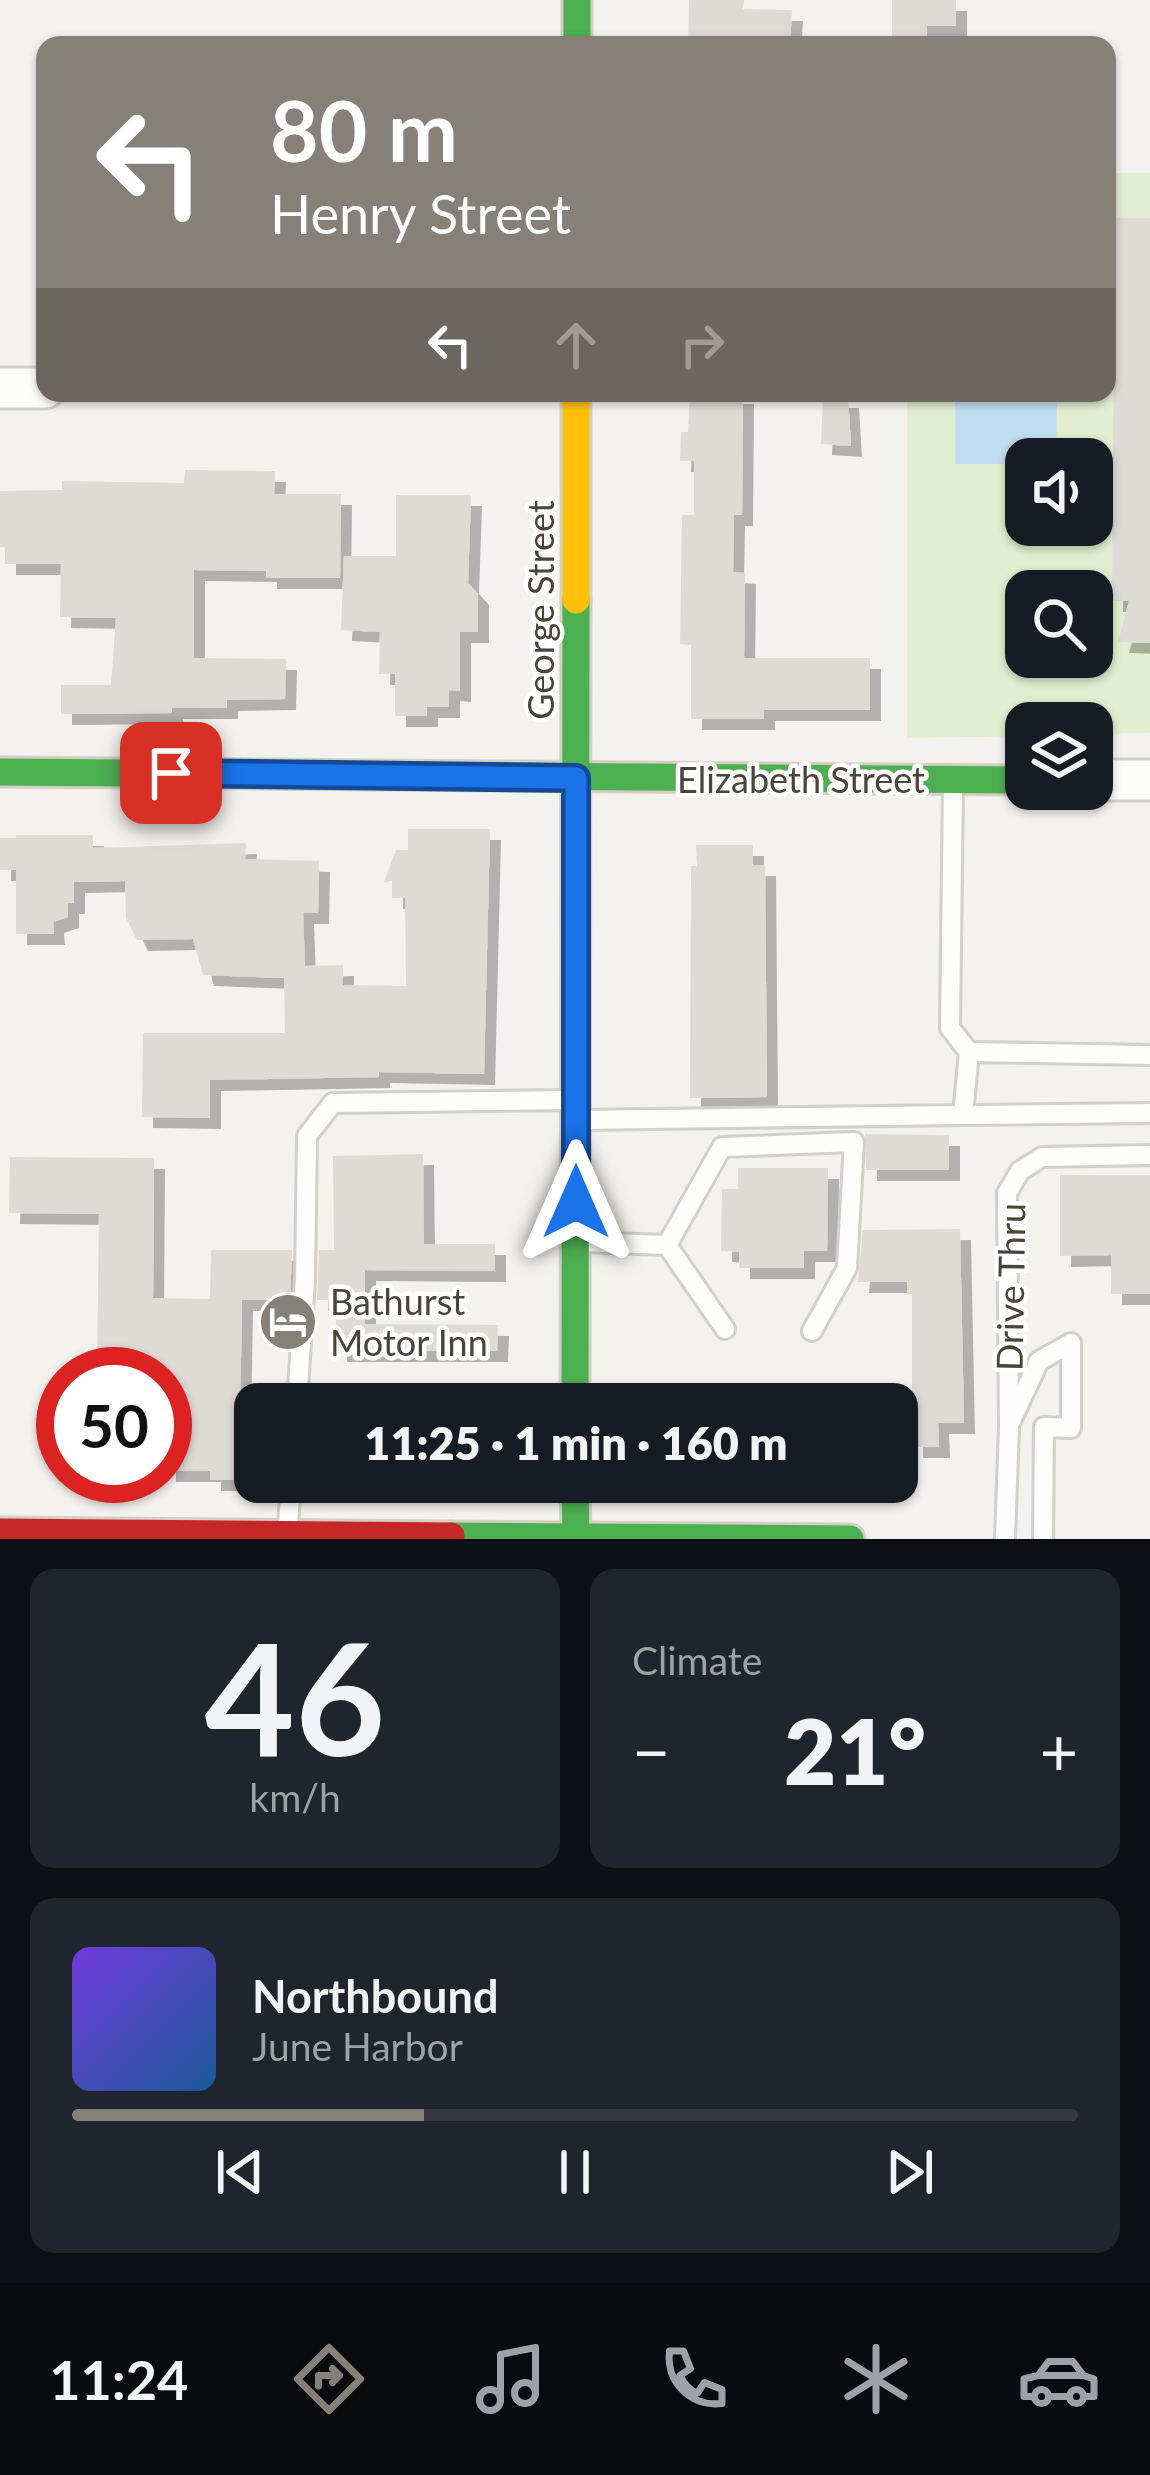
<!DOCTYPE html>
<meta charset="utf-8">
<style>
:root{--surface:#171b24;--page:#20242c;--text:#f1f3f6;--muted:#9ea1a6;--line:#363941;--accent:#868178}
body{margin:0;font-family:Lato,sans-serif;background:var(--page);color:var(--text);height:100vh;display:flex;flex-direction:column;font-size:45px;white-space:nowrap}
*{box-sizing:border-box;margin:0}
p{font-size:39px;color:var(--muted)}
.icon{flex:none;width:66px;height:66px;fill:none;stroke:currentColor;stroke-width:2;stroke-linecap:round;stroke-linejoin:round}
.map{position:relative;height:1539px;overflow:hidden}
.details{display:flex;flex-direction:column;gap:30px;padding:30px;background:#0d0f14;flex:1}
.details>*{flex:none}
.hud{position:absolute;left:36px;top:36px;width:1080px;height:366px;border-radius:24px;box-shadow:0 3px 9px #0004;background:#868178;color:#fff;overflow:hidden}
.fabs{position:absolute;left:1005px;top:438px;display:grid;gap:24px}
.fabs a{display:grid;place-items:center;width:108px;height:108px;border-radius:24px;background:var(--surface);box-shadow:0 3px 9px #0004;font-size:60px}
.speed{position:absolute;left:36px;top:1347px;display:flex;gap:24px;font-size:60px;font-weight:700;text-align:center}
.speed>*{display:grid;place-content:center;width:156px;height:156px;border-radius:50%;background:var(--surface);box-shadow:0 3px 9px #0004;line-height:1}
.speed .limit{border:18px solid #d22;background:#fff;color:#111}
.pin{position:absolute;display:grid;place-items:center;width:102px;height:102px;color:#fff;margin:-51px;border-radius:24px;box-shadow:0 6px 18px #0006}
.me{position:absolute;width:132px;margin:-66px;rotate:0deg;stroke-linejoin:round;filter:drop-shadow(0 0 9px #0008)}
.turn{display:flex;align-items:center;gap:42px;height:252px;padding:0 36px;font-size:54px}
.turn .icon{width:156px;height:156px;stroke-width:2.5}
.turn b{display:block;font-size:84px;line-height:102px}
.lanes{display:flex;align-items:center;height:114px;padding:0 36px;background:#0003;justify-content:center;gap:60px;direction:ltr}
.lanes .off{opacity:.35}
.big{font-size:90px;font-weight:800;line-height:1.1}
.details .card{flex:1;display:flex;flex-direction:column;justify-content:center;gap:18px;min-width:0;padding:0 42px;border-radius:24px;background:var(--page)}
.details .dial{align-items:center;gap:0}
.dial b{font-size:156px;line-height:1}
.song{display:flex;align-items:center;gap:36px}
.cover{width:144px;height:144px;border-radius:18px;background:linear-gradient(135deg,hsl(260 70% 55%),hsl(210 70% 35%))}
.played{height:12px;border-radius:6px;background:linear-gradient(90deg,var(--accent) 35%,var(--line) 35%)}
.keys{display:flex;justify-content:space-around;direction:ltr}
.heat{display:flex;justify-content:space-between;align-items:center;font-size:66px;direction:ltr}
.details .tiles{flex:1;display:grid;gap:30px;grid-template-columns:1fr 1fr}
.card:last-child{grid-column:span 2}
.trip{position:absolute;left:234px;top:1383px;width:684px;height:120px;border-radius:24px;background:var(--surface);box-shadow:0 3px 9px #0004;font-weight:800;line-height:120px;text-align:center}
.tabs{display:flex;height:192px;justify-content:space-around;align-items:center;background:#090b0e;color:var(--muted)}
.tabs .icon{width:84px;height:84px}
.tabs .on{color:var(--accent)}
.tabs b{font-size:54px;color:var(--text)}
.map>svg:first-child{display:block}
</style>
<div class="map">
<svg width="1150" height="1539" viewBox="0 0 1150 1539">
<defs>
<filter id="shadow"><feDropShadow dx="11" dy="11" stdDeviation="0" flood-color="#0004"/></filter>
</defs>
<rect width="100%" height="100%" fill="#f4f2ee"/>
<path fill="#e1eecf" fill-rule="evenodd" d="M1107,173H1150V733L1092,734V723H1026V736L907,738V393H1107ZM1026,459H1092V525H1026ZM1026,591H1092V657H1026Z"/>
<polygon fill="#c0ddf1" points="955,393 1057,393 1056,459 1026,459 1026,464 955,464"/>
<g fill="#dedbd6" filter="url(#shadow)">
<polygon points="689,0 744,0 743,9 792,10 790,45 688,45"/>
<polygon points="892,0 956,0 956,26 927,26 927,45 892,45"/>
<polygon points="1115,218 1150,218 1150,643 1118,642 1129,601 1112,601"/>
<polygon points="690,393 743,393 742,515 734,515 733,572 745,573 744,658 870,658 870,710 764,710 764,719 691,719 691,645 680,644 682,515 694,515 694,461 680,461 681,432 688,432"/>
<polygon points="823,397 848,397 851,446 821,444"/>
<polygon points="185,470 275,471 274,494 341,494 340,578 266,578 266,571 194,570 194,658 286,659 285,699 227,700 227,708 172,708 172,713 61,714 61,685 111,685 116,618 60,617 61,564 5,564 5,547 0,547 0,491 62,490 62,481 184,483"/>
<polygon points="396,495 471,495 468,583 478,594 478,632 460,632 460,691 449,690 449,707 427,707 427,716 395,716 395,674 379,674 380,632 341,630 344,556 396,556"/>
<polygon points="408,829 490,829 484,1074 379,1072 379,1077 210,1080 210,1118 142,1117 143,1033 285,1033 284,978 203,975 193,939 137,940 126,918 125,881 74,882 74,903 68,903 68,917 53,922 54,934 16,934 16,870 0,870 0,838 16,838 16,835 93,835 93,848 246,843 245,859 319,861 318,913 303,913 305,966 343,965 343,985 406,986 405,898 392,898 392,881 384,882 396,850 408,850"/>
<polygon points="696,845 753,845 753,865 765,865 767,1097 690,1098 691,866 697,866"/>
<polygon points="865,1134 949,1135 949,1170 866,1170"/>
<polygon points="423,1154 424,1244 495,1244 495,1271 365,1270 365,1324 498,1325 497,1351 336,1351 336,1300 317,1300 319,1250 334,1250 333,1156"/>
<polygon points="10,1157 154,1158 153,1298 210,1299 211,1250 292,1250 290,1300 242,1300 240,1416 250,1416 250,1433 255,1433 255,1468 247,1468 247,1480 210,1480 210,1471 165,1471 165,1374 97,1374 99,1214 9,1213"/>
<polygon points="738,1168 828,1168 827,1251 804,1251 804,1268 739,1268 739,1252 721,1251 722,1189 738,1189"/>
<polygon points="1060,1175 1150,1175 1150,1294 1111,1294 1111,1255 1060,1256"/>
<polygon points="960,1229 964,1423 938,1423 939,1447 912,1447 912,1294 907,1295 907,1282 858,1282 863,1230"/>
</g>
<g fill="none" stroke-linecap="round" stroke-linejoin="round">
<defs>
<g id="lane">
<polyline points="953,785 950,1028 969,1052 963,1115 1150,1113"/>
<polyline points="969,1052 1150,1055"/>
<polyline points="580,1120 963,1115"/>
<polyline points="580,1242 667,1245 725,1329"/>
<polyline points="667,1245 722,1147 854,1142 847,1268 812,1331"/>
<polyline points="297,1404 305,1280 307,1136 333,1103 571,1100"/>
<polyline points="1011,1421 1039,1361 1071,1343 1071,1428 1044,1427 1043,1539"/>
<polyline points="288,1525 291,1482"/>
<polyline points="1005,1539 1009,1426 1007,1193 1020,1171 1042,1157 1150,1155"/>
</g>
<g id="street">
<polyline points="0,388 45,388"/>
<polyline points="1092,780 1150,780"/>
</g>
<g id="fast">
<polyline points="577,0 577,45"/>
<polyline points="0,772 1026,780"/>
<polyline points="575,1404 576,600"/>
<polyline points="575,1482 576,1539"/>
<polyline points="451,1536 850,1539"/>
</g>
<polyline id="slow" points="576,600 576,393"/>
<polyline id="jam" points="0,1532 451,1536"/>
</defs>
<use href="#lane" stroke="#d2d0cb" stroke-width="24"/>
<use href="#street" stroke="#d2d0cb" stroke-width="45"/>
<use href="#fast" stroke="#d3cfc5" stroke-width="33"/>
<use href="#slow" stroke="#d3cfc5" stroke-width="33"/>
<use href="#jam" stroke="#d3cfc5" stroke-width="33"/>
<use href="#lane" stroke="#fdfdfc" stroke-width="18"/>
<use href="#street" stroke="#fdfdfc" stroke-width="39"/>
<use href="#fast" stroke="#4caf50" stroke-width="27"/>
<use href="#slow" stroke="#ffc107" stroke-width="27"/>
<use href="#jam" stroke="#c62828" stroke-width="27"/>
</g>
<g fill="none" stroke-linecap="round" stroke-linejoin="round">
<defs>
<polyline id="route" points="171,773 576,778 576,1202"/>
</defs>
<use href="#route" stroke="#114b97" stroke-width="30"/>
<use href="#route" stroke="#1a73e8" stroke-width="21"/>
</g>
<defs>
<symbol id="hotel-disc" viewBox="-11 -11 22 22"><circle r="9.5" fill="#868178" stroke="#fff"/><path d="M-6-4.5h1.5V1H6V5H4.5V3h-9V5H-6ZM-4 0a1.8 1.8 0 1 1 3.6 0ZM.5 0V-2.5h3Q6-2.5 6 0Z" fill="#fff"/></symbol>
</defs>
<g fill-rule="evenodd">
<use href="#hotel-disc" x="255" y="1289" width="66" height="66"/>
</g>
<g text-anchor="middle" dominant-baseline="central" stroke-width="9" stroke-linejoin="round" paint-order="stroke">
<g font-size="36" fill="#4b4439" stroke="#fff">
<text transform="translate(540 610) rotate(-90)">George Street</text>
<text x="801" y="779">Elizabeth Street</text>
<text transform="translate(1010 1287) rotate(-89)">Drive Thru</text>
</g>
<g font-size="36" fill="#4b4439" stroke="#fff" text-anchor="start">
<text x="330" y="1301">Bathurst<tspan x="330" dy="41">Motor Inn</tspan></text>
</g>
</g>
</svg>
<div class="fabs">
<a><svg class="icon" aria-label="sound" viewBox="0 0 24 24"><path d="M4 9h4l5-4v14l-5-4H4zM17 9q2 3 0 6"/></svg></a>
<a><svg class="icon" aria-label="search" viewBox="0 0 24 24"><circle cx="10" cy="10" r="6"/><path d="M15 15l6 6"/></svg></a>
<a><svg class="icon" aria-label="layers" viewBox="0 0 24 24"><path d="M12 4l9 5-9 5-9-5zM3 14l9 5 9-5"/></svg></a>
</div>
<div class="speed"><div class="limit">50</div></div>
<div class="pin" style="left:171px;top:773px;background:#d93025"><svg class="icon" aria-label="arrive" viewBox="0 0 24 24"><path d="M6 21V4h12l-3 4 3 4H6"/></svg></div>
<svg class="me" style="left:576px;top:1202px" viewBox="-20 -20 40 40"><path d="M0-17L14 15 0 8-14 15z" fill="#1a73e8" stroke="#fff" stroke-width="4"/></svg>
<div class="trip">11:25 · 1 min · 160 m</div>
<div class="hud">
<div class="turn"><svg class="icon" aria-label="left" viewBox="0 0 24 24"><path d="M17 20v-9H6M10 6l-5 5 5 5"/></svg><div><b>80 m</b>Henry Street</div></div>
<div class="lanes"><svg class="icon" aria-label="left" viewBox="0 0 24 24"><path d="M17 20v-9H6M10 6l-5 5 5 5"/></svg><svg class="icon off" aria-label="ahead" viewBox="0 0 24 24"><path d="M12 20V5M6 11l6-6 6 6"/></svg><svg class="icon off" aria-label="right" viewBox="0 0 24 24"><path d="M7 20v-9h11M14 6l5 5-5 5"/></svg></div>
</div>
</div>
<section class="details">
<div class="tiles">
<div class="card dial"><b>46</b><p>km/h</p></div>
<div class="card"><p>Climate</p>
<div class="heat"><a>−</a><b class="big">21°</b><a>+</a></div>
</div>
<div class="card">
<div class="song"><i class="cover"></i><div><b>Northbound</b><p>June Harbor</p></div></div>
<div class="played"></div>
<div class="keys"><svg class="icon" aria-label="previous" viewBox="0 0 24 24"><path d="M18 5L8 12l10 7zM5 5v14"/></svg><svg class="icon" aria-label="pause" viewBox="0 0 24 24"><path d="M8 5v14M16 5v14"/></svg><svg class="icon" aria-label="next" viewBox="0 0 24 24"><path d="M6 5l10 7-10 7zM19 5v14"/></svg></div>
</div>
</div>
</section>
<nav class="tabs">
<b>11:24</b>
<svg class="icon on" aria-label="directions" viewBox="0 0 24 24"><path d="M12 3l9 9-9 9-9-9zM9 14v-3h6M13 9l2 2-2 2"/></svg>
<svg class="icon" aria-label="music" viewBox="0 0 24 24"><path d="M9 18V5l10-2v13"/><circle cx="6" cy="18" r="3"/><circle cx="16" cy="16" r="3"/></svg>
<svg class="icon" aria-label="phone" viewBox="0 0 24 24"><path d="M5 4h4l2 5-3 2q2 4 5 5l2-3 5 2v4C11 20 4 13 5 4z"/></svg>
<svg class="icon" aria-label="climate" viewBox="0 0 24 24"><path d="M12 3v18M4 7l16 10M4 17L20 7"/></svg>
<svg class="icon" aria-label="car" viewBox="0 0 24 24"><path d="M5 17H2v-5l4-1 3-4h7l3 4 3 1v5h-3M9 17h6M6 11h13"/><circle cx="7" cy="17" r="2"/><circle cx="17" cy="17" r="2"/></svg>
</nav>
